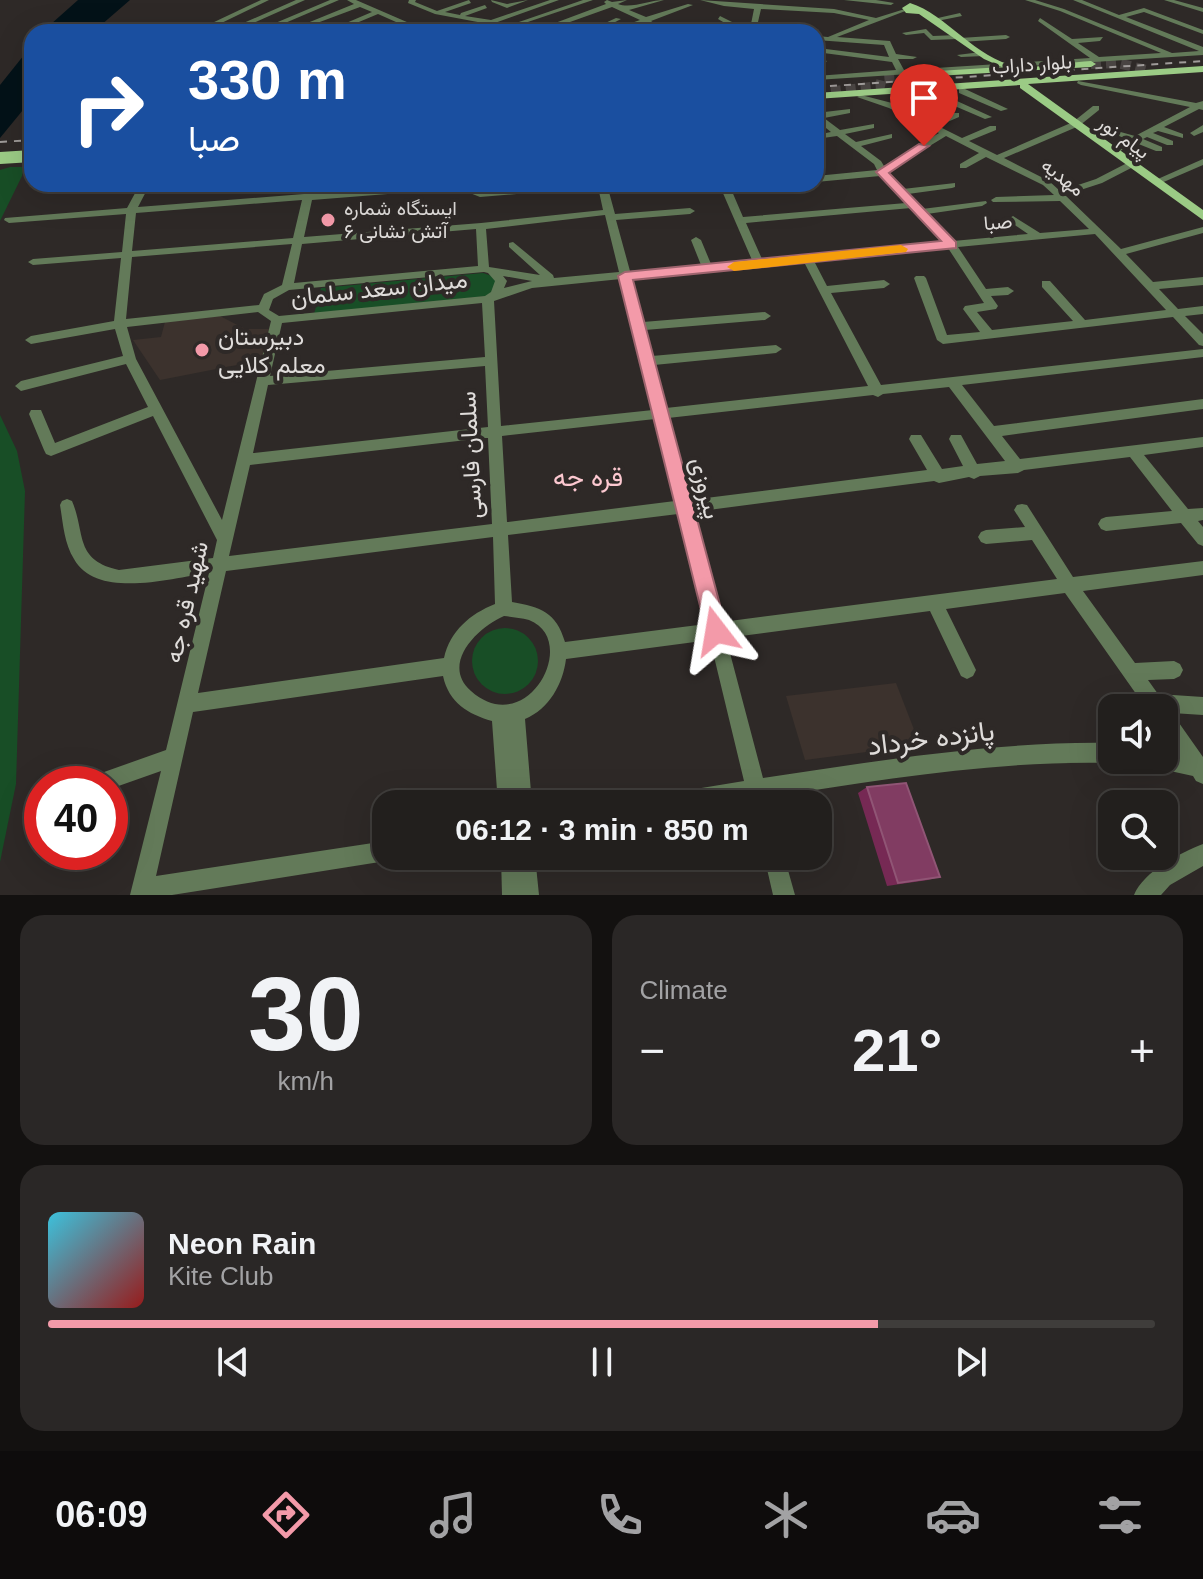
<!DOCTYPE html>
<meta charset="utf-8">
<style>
:root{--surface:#221f1d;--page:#2a2726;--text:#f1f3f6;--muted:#a2a2a4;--line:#3f3d3b;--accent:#f39aa9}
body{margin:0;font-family:Helvetica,Vazirmatn,sans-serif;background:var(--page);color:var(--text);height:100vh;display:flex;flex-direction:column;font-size:30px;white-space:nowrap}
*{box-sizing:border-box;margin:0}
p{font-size:26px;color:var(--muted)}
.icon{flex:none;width:44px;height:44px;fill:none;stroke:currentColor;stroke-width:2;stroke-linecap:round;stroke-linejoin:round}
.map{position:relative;height:895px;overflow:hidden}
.side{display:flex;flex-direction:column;gap:20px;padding:20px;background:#131110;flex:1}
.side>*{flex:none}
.top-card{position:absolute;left:24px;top:24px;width:800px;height:168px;border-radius:24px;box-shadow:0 8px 32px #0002,0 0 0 2px var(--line);background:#1a4fa0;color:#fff;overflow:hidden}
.controls{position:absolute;left:1098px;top:694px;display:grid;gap:16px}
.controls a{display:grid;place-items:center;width:80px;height:80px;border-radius:16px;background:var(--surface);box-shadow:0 8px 32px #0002,0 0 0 2px var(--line);font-size:40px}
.speed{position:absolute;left:24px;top:766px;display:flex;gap:16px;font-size:40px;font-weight:700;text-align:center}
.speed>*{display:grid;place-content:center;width:104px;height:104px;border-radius:50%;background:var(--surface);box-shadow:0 8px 32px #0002,0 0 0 2px var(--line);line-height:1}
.speed .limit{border:12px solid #d22;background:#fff;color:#111}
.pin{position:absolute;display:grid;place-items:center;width:68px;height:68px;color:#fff;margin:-82px -34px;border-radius:50% 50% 50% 0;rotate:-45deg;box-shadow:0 0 8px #0007}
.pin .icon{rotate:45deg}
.me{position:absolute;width:88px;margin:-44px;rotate:346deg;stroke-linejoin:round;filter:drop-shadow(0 0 6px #0008)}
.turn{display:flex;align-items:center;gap:28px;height:168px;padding:0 32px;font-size:36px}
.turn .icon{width:104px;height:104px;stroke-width:2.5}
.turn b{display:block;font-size:56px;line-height:68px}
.big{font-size:60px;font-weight:700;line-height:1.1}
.side .tile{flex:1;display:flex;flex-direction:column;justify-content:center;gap:12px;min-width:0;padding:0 28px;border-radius:24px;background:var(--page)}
.side .dial{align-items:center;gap:0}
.dial b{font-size:104px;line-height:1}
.song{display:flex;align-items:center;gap:24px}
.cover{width:96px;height:96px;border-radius:12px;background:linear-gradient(135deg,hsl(190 70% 55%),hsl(0 70% 35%))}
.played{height:8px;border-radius:4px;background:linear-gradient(90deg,var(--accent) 75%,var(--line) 75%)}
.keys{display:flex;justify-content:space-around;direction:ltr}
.heat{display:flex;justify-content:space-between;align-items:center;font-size:44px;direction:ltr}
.side .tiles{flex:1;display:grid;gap:20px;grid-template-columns:1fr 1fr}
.tile:last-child{grid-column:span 2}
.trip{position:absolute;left:372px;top:790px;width:460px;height:80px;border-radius:24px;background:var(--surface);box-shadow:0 8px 32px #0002,0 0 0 2px var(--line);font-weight:700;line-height:80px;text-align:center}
.dock{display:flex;height:128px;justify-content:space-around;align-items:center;background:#0e0c0c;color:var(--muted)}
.dock .icon{width:56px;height:56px}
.dock .current{color:var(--accent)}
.dock b{font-size:36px;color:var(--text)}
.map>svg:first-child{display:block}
</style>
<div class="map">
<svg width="1203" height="895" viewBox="0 0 1203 895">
<rect width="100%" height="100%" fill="#2e2927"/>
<g fill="#3c322d">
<polygon points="220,316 245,329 269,329 262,360 160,380 133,340 161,337 165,322"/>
<polygon points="896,683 920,745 805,760 786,696"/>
</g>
<g fill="#184e26">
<polygon points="10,167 24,167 22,176 0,221 0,170"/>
<polygon points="483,273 495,277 498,286 487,296 314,314 321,288"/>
<polygon points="0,415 17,451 25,491 16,784 0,862"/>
<circle cx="505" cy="661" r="33"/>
</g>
<g fill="#031218">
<polygon points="78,0 130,0 93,32 42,32"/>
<polygon points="32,45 32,99 0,138 0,85"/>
</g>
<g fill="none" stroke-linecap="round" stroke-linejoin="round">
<g stroke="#494442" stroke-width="10" stroke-dasharray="10 5" stroke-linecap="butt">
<polyline points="1091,64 1117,63 1147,70"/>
<polyline points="816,93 880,86 882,78 906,76"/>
</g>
<g fill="#637a59" fill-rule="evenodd">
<polygon points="261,0 269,0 203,32 193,32"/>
<polygon points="296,0 305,0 233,32 223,32"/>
<polygon points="330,0 339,0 264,32 254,32"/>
<path d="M347,0H356L423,29L444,23L447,25C430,33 420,32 402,25L381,32H370L396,22L378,14L335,32H325L372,12L360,7L301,29L295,28L354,4Z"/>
<polygon points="409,0 416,0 415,2 437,11 469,0 471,3 445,12 460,15 461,13 485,5 487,8 465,16 491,20 550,0 559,0 470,32 459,32 483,23 435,14 408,3"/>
<polygon points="491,0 507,4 528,0 507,8 492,2"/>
<polygon points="583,0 593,0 510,28 504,27"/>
<path d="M607,0L612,2L627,0L618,4C631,9 650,0 664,0L629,10L646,17L688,4L693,5L651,21L667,32H658L645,23L617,32H606L640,20L612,7L542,32H531L606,4L604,2Z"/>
<polygon points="700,0 834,9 876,18 908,8 908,10 837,37 890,41 896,54 917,57 913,59 898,59 904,70 1090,58 1038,21 1040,18 1072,39 1103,37 1100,41 1078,43 1099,57 1161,53 1060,11 1025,0 1035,0 1064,9 1172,53 1199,51 1073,0 1082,0 1119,15 1144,8 1203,30 1203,34 1144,12 1126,17 1203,47 1203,55 816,80 816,76 896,70 892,62 816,52 818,48 889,57 884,45 816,40 816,36 828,37 869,20 834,13 761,9 758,22 819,30 814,32 754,26 751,24 754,9 724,6"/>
<polygon points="844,0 876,0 894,3 891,5"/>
<polygon points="1164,0 1174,0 1203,8 1203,12"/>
<polygon points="960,13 962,16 932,22 929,20"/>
<path d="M720,16L740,26C727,34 714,35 703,25L708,24L719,30L730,26L718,19Z"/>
<polygon points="616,18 621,19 596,32 586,32"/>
<polygon points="926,29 933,36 957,35 960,38 1006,35 1010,37 1006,39 961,42 958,39 931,40 924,33 906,35 902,33"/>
<polygon points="981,52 985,54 984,56 961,57 957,55"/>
<polygon points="816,58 827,61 816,71"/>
<polygon points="1078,81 1196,103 1203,101 1203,110 1199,109 1164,127 1183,134 1183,138 1158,131 1153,133 1173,141 1173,145 1167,145 1147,137 1143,139 1162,147 1162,151 1156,151 1136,143 1114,154 1109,151 1111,149 1128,140 1117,135 1117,131 1135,136 1190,107 1081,85 1077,83"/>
<polygon points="959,89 965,89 1008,109 1001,111 959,93"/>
<polygon points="929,91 935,91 992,117 985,119 929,95"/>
<path d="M916,92H919V96L900,103L909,111L931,122L953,113H959V117L938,126L962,138L990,126H996V130L969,141L997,155L1073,122L1093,106H1099V110L1079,126L1004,158L1049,181L1060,191L1096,179L1129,162H1135V166L1102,183L1065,195L1121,249L1203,227V233L1126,254L1153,282L1203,277V285L1159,289L1178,309L1203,306V314L1185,316L1203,334V346L1199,345L1173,317L943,344L937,340L914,278L916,276H924L926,278L947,335L980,332L963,309L965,306L984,303L948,248L814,261L827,286L884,280L890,284L884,288L831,293L881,385L1203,349V357L962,385L994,426L1203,399V409L1002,436L1020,459L1203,437V447L1144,455L1188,509L1203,508V520L1198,521L1203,527V546L1198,544L1181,523L1106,531L1101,529L1098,524L1101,519L1106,517L1172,511L1130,457L1024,470L1018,473L980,476L974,479L969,477L939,483L934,481L693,512L722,622L1057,579L1032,540L986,544L981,542L978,537L981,532L986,530L1025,527L1014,510L1017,505L1022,504L1027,505L1073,577L1203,561V575L1083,591L1135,663L1174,661L1180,664L1183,670L1180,676L1174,679L1148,680L1158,694L1203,697V715L1172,713L1203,757V784L1196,781L1193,776L1152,767L1149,760H1164V751L1178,754L1164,734V708H1146L1065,593L946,609L976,670L973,676L967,679L961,676L930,611L726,638L763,778C877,761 996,741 1112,743V760H1118L1112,763C998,760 881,780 768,797L770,804H750L749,800L722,804H655L658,797L665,794L744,781L710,640L566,659C563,684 549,709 525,719L532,804H498L492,721C468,714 449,703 443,676L193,712L156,876L386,841V856H394L386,861L172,895H130L161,771L110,789V784H87L90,777L166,750L209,573C171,578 97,600 74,559C64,543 63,523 60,505L62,501L67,499L72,501C86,534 74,560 119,570L213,558L217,540L153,416L51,456L46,454L44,450L29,414L31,410H41L55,443L148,407L126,364L21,391L15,386L21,381L123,356L115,329L31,344L25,340L31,336L114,321L121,258L33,265L28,262L33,259L122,252L126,214L9,223L4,220L5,218L127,208L140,184H150L138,207L304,194L306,184H316L314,194L438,184L443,187L438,190L312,200L304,237L481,223L603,210L598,187L480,197L470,193L468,184H478V190L481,191L567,184H607L608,187L678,184L674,188L609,192L615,214L690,208L695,211L690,214L616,220L630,271L701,265L691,240L696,237L701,240L711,264L752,260L719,184H761L756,187L731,189L743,217L906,203L880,176L816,182V176L877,170L874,164L837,136L816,139V135L831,132L816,120V113L850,109V113L824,118L840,130L874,124V128L845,134L856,142L892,134V138L861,146L881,161L884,166L939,133L889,108L857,97L861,95L892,103L894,98ZM946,136L979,153L960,164V168H966L986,157L1043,185L1054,195L996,197L991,200L993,202L1060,201L1089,229L1040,233L1013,216L1008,219L1009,221L1028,234L953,241L927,214L982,206L987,203L986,201L922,209L908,194L952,188L955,187V183L903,189L887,172ZM302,200L293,238L132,251L136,213ZM911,208L943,242L762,259L746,223ZM605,215L619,272L554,278L553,275L513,242L509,243V247L540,275L489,267L486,229ZM476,229L478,266L294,283L302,244ZM1095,234L1166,310L1085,320L1050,281H1042V287L1073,321L992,330L977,312L996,309L998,306L991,296L1008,295L1014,291L1008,287L986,289L958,247ZM292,244L282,285L264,294L259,305L126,319L132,257ZM804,262L868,386L666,408L654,365L776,353L782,349L776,345L652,356L645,330L765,320L771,316L765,312L643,322L632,278ZM484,272L488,273L495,281L491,292L485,296L279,316L269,310L273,299L289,290ZM503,276L532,281L504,288L507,281ZM621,279L653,410L501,426L494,301L532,288ZM482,303L485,357L270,376L282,323ZM258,312L271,321L222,520L136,359L127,327ZM485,366L488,427L253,453L268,385ZM949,387L1005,461L977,464L961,435H951L949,439L963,466L942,469L921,435H911L909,439L927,470L690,500L668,418L873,395L878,397L883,394ZM655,419L675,501L507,522L502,436ZM484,438H488L492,524L229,556L250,465ZM678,514L706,624L565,642C556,612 541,607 512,602L508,535ZM493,537L495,604C470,614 450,631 444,658L198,693L226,571ZM504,616C512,617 521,618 529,620C581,640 527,741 471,691C440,664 478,627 504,616Z"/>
<polygon points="1203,125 1203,132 1194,136 1190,133"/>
<polygon points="1203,159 1203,165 1159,184 1151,182"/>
<path d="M1203,844V866L1170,885L1161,895H1134C1144,871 1180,853 1203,844Z"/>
<polygon points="501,856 535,856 539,895 502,895"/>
<polygon points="764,856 784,856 795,895 773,895"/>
</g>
<g fill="#9bcb85" fill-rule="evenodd">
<path d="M910,3C946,14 976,59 1016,66C1036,69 1070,62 1091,61L1096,64L1091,67L902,78V74L906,73L1002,67L984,59L919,14L906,13L902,8Z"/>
<polygon points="1203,66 1203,72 1028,84 1203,210 1203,220 1020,88 1020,85 816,99 816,93"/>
</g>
<g stroke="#9f9b99" stroke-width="2" stroke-dasharray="7 7" stroke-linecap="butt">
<polyline points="816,87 1203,61"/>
<polyline points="0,142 32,140"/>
</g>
<polyline stroke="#9bcb85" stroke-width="12" points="0,158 32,156"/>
</g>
<polygon fill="#762954" points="867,787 940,877 928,880 887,886 858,793"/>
<polygon fill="#813c62" stroke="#905575" stroke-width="2" points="906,783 940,877 898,883 867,787"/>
<polygon fill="#f39aa9" stroke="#9e646e" stroke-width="2" points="919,144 929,146 889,173 956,242 956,248 633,280 727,631 724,638 716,641 708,638 618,276 625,272 941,241 876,172"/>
<polygon fill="#f59e0b" points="901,245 908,249 906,252 734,271 727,267 734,262"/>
<g fill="#f39aa9" stroke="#2e2927" stroke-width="3">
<circle cx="328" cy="220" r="8"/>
<circle cx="202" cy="350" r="8"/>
</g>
<g text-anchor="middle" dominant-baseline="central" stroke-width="8" stroke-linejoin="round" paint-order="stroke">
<g font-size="20" fill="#dfdcda" stroke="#2e2927">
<text transform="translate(1032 64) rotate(-4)">بلوار داراب</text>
<text transform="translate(1124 137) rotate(36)">پیام نور</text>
<text transform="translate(1063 177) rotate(38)">مهدیه</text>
<text transform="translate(998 222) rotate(-5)">صبا</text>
</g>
<g font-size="20" fill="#dfdcda" stroke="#2e2927" text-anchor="start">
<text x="344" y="208">ایستگاه شماره<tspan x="344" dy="23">۶ آتش نشانی</tspan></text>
</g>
<g font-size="24" fill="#dfdcda" stroke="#2e2927">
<text transform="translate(379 288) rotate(-6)">میدان سعد سلمان</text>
<text transform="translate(470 455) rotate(-93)">سلمان فارسی</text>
<text transform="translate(706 488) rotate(76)">پیروزی</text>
<text transform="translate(186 602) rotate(-77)">شهید قره جه</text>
</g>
<g font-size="24" fill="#dfdcda" stroke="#2e2927" text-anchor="start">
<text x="218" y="336">دبیرستان<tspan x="218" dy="28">معلم کلایی</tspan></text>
</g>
<g font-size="26" fill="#fcc8d0" stroke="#2e2927">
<text x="588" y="477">قره جه</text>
</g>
<g font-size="28" fill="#dfdcda" stroke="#2e2927">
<text transform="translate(931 738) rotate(-7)">پانزده خرداد</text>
</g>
</g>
</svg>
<div class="controls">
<a><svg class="icon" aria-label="sound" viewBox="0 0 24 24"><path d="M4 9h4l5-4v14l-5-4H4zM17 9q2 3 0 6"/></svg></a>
<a><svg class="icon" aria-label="search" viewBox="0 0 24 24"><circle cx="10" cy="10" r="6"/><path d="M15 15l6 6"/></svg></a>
</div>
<div class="speed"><div class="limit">40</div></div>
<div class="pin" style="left:924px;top:146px;background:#d93025"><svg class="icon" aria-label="arrive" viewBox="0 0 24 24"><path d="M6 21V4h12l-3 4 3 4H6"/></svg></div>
<svg class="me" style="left:716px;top:631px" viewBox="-20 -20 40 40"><path d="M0-17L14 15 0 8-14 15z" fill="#f39aa9" stroke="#fff" stroke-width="4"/></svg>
<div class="trip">06:12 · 3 min · 850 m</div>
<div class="top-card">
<div class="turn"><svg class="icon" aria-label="right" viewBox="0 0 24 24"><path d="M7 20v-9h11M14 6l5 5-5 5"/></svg><div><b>330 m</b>صبا</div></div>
</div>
</div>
<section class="side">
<div class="tiles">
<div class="tile dial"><b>30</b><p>km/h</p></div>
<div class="tile"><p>Climate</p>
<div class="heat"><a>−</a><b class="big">21°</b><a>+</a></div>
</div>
<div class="tile">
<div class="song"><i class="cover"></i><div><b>Neon Rain</b><p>Kite Club</p></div></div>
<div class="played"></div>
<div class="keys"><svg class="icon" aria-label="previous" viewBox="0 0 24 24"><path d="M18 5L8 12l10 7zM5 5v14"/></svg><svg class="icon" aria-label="pause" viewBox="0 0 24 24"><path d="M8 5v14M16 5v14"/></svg><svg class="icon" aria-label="next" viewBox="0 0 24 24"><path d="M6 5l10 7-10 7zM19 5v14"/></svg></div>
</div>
</div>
</section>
<nav class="dock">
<b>06:09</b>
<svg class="icon current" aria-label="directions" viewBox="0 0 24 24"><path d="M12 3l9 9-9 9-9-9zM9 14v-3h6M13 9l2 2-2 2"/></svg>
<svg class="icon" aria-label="music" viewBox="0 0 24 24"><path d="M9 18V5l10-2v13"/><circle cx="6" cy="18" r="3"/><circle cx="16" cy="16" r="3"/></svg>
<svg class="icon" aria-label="phone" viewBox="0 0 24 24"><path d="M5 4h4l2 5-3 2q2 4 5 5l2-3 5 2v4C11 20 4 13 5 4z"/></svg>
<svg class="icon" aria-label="climate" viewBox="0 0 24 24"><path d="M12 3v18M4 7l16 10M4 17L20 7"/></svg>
<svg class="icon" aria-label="car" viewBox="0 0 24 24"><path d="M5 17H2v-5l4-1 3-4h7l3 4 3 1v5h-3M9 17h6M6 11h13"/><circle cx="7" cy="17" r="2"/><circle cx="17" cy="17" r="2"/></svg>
<svg class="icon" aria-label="filters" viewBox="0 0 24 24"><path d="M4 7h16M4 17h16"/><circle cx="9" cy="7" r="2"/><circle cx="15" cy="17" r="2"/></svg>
</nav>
